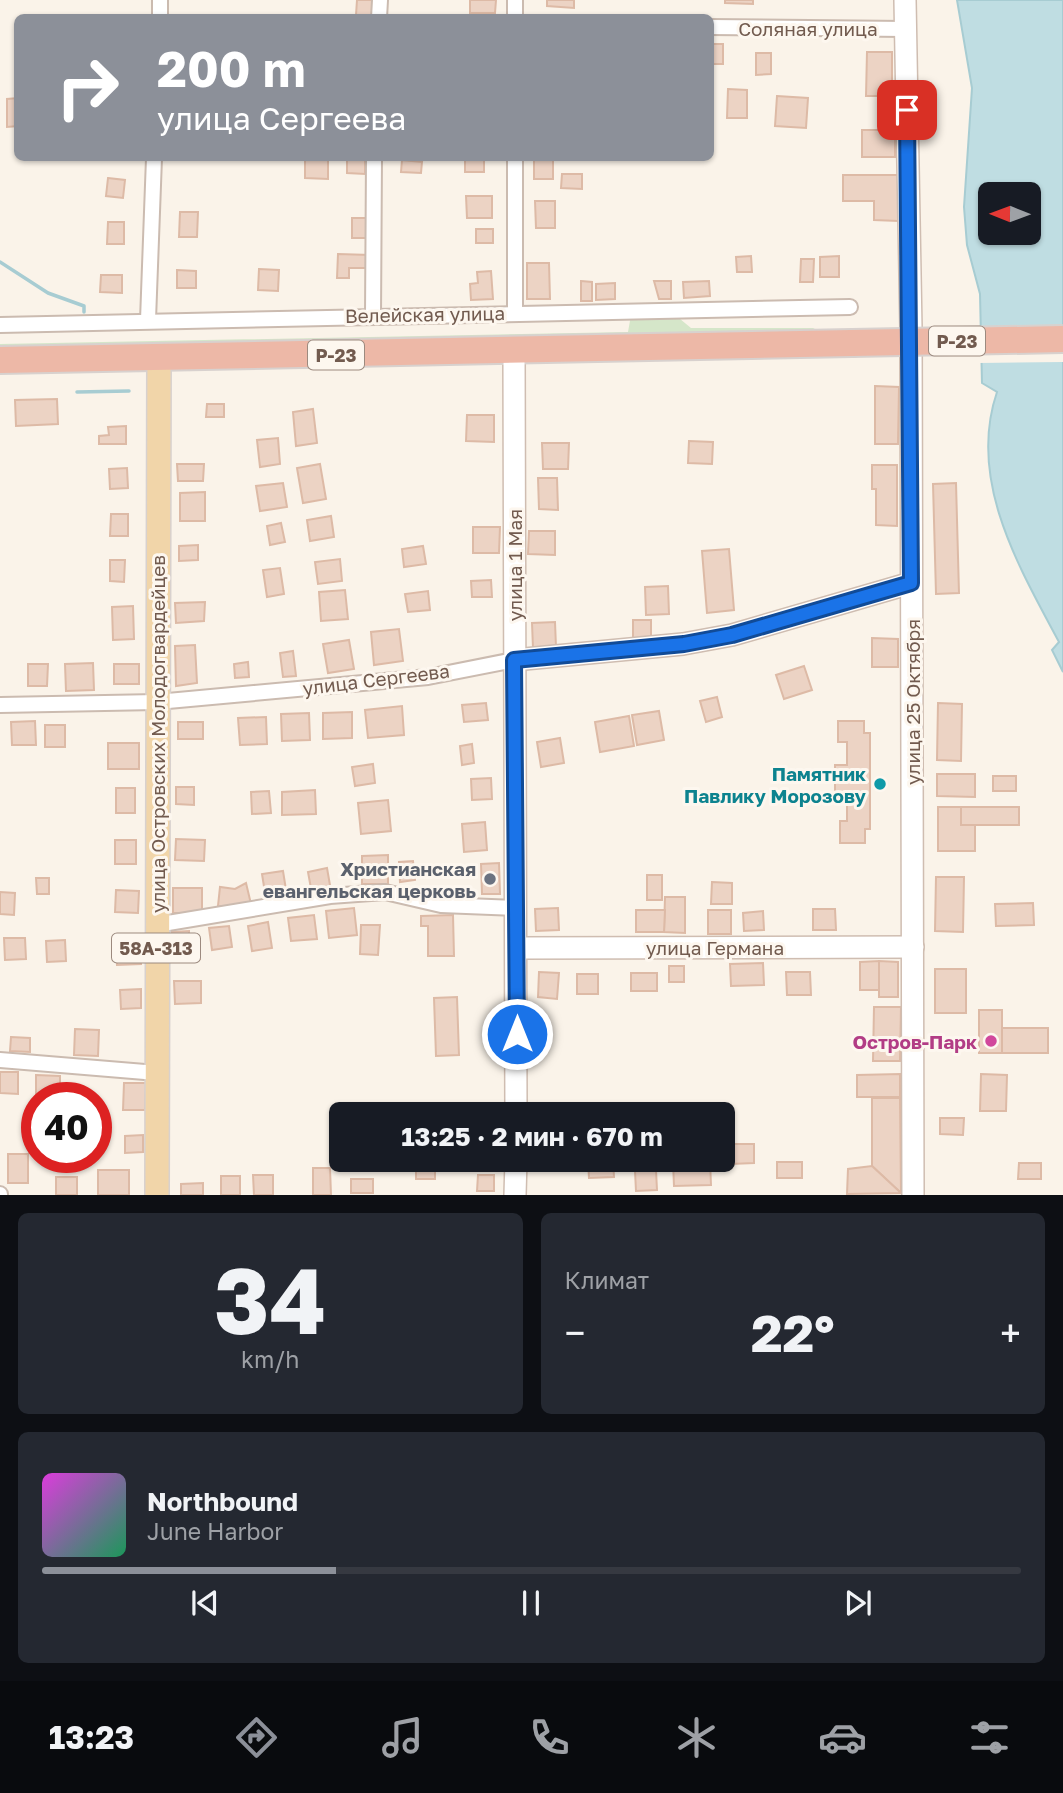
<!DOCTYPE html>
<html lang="ru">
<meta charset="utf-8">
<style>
:root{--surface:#171b24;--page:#242831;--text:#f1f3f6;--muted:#9ea1a6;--line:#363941;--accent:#8c9099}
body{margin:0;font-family:"Golos Text",sans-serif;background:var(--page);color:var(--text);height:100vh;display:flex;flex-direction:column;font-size:26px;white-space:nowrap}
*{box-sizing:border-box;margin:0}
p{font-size:23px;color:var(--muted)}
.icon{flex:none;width:38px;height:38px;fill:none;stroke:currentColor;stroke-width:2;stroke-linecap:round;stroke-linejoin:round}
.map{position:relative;height:1195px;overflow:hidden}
.sheet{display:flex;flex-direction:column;gap:18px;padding:18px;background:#0d0f14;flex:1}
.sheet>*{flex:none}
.guide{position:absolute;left:14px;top:14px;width:700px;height:147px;border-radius:10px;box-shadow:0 2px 5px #0004;background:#8c9099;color:#fff;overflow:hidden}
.needle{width:46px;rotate:271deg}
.controls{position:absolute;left:978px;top:182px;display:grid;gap:14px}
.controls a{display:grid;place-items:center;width:63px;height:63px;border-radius:10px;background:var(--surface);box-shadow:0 2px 5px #0004;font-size:35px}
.speed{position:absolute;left:21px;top:1082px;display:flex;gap:14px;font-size:35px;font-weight:700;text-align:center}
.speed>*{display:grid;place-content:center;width:91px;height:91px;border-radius:50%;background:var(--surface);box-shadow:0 2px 5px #0004;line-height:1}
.speed .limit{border:10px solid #d22;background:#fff;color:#111}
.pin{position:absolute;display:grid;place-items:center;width:60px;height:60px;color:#fff;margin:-30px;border-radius:14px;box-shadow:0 4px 10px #0006}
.me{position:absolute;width:77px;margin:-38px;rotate:0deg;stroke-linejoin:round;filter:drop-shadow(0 0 5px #0008)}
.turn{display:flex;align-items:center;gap:24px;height:147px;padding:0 28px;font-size:32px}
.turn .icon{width:91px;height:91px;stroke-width:2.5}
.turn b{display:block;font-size:49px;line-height:60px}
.big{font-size:52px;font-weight:700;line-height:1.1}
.sheet .tile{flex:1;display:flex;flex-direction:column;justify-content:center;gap:10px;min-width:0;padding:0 24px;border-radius:10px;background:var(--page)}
.sheet .dial{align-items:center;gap:0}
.dial b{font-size:91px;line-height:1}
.song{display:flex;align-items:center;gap:21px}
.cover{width:84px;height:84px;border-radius:10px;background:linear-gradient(135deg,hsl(300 70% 55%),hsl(150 70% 35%))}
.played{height:7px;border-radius:4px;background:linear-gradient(90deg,var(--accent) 30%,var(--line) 30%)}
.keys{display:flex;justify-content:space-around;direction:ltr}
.heat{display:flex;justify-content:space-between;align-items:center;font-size:38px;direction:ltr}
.sheet .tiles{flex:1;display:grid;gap:18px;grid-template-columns:1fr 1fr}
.tile:last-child{grid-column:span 2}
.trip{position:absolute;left:329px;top:1102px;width:406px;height:70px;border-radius:10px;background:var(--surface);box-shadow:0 2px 5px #0004;font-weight:700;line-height:70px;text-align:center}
.tab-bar{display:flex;height:112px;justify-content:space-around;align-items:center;background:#090b0e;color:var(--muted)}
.tab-bar .icon{width:49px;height:49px}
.tab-bar .on{color:var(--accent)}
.tab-bar b{font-size:32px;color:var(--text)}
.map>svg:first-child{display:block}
</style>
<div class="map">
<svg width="1063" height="1195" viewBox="0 0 1063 1195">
<rect width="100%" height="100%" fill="#faf3e9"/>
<polygon fill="#d5e6c9" points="674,314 691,328 813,328 817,330 819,337 0,348 0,344 628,332 631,315"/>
<path fill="#bfdde2" stroke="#a7ccd2" stroke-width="2" fill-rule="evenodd" d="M957,0H1063V672L1052,650L1059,642C1019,567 967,480 997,392L982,383L980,294L967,245L964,207L972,88ZM990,194H1029V233H990Z"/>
<polygon fill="#faf3e9" points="1063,333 1063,362 978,363 977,335"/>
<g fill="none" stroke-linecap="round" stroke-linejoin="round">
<g stroke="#a7ccd2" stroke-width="3.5">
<polyline points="0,262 48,293 84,306 84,312"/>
<polyline points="77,392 129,391"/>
</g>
</g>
<g fill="#ecd3c4" stroke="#ddbaa6" stroke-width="2">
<polygon points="357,0 376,0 375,16 356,15"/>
<polygon points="470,0 496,0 495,13 470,13"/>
<polygon points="547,0 574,0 574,8 547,6"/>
<polygon points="725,0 753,0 753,4 725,3"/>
<rect x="710" y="44" width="13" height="20"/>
<polygon points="867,52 892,52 892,96 866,96"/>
<polygon points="756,53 771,53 771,74 756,75"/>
<polygon points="728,89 747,90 747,118 727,118"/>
<polygon points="777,96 808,98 806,128 775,126"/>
<polygon points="18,98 18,126 7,127 7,99"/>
<rect x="862" y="130" width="33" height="27"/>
<polygon points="305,158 328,158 328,179 305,178"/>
<polygon points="347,158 365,158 365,174 347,173"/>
<rect x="465" y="158" width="19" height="14"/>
<rect x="534" y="158" width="19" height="21"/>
<polygon points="402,160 422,162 421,173 401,172"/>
<polygon points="562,174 582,174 582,189 561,188"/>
<polygon points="843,175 898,175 898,221 874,220 874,201 843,201"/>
<polygon points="108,178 125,180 123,198 106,196"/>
<polygon points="466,196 492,196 492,218 467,218"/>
<polygon points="535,201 555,201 555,228 536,228"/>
<polygon points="180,212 198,212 197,237 179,237"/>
<rect x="352" y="218" width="15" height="20"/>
<polygon points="108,222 124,222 124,244 107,244"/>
<rect x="476" y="229" width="17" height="14"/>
<polygon points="338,254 370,255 369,268 349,268 349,278 337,278"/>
<polygon points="751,256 752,272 737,272 736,257"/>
<polygon points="839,256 839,277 820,277 820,257"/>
<polygon points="801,259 814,259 813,282 800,282"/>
<polygon points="527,263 549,263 550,299 527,299"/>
<polygon points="259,269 279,270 278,291 258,290"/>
<polygon points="177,270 196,271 196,288 177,288"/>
<polygon points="491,271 493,299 471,300 470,284 478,283 477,272"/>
<polygon points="101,275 122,275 122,293 100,292"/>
<polygon points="581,281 592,282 592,301 581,301"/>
<polygon points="654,281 671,281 671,299 659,299"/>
<polygon points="709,281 710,296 684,298 683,282"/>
<polygon points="615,283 615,299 596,300 596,284"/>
<polygon points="875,386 899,387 898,444 875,444"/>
<polygon points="57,399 58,424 16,426 15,400"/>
<polygon points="207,404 224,404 224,417 206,417"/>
<polygon points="313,409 317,443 296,446 293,412"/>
<polygon points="467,415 494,415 494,442 466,441"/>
<polygon points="126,426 126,444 99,444 99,436 109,435 108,427"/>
<polygon points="278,438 280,464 260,467 257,440"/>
<polygon points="689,441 713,442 712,464 688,463"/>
<polygon points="542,443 569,443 568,469 543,469"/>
<polygon points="177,464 204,464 203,481 178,481"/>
<polygon points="320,464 326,499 303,503 297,468"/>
<polygon points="872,465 897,465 897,526 876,525 876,489 872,489"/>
<polygon points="127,468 128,488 110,489 109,469"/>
<polygon points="538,478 557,478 558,510 539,509"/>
<polygon points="283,483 287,507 260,511 256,486"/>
<polygon points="956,483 959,593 936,594 933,484"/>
<polygon points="205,492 205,521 180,521 180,493"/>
<polygon points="111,514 128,514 128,536 110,536"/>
<polygon points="331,516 334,537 310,541 307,520"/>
<polygon points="281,523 285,542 270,545 267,526"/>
<polygon points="473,527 500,527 499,553 473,553"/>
<polygon points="529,531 555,531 555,555 528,554"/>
<polygon points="198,545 198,560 179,561 179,546"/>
<polygon points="423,546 426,564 404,567 402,549"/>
<polygon points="729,549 734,610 707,613 702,551"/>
<polygon points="340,559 342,581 318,584 315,562"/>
<polygon points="110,560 125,560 124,582 110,581"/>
<polygon points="280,568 284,594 267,597 263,570"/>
<polygon points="491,580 492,597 472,597 471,581"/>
<polygon points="668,586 669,614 646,615 645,587"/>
<polygon points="345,590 348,619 321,621 319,592"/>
<polygon points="428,591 430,610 408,612 405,594"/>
<polygon points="205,602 204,621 176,623 175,603"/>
<polygon points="133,606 134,639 113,640 112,607"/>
<polygon points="633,620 651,620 651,640 633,641"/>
<polygon points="555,622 556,647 533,648 532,623"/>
<polygon points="399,629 403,661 374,665 371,632"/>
<polygon points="872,638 898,639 898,667 872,667"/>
<polygon points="349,640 354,669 328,673 323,644"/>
<polygon points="195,645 197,683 176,686 175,646"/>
<polygon points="293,651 296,676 283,677 280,653"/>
<polygon points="248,662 249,677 235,678 234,664"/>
<polygon points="93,663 94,690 66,691 65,664"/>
<polygon points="28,664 48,664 47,686 28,686"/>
<rect x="114" y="664" width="25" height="20"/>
<polygon points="804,666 812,690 784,699 776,675"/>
<polygon points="717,697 722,717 706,722 700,701"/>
<polygon points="486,703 488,720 464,722 462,705"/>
<polygon points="938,703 962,704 961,761 937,760"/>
<polygon points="402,706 404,735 368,738 365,710"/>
<polygon points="659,711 664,740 637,745 632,715"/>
<polygon points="352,712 352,738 323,739 323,713"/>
<polygon points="309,713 310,740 282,741 281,714"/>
<polygon points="629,716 634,746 600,752 595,722"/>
<polygon points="266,717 267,744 240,745 238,718"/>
<polygon points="35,721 36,745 12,745 11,722"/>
<polygon points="838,721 864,721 864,733 870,733 870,829 865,829 865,843 840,843 840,821 847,821 847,797 835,797 835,765 847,765 847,742 838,742"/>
<rect x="178" y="722" width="25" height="17"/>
<rect x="45" y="725" width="20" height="22"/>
<polygon points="560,738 564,763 541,767 537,742"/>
<rect x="108" y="743" width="31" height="26"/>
<polygon points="472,744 474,763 462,765 460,746"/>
<polygon points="373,764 375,783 355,786 352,767"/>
<polygon points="937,774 975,774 975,797 937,796"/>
<rect x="993" y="776" width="23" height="15"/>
<polygon points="491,778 492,799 472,800 471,779"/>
<polygon points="176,787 194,787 194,805 176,804"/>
<rect x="116" y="788" width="19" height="25"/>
<polygon points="315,790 316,814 282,815 282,792"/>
<polygon points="269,791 271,813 252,814 251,792"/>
<polygon points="388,800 391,831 361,834 358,803"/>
<polygon points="938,807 961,807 961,825 975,825 975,851 938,851"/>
<rect x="961" y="807" width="58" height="18"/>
<polygon points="485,822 487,850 464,852 462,824"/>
<polygon points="176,839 205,840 204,861 175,860"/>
<rect x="115" y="840" width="21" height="24"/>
<polygon points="388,855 388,884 362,884 362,856"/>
<polygon points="413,861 415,880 400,882 399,862"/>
<polygon points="499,863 500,894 482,894 481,864"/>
<polygon points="327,868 331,891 312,894 308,872"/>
<polygon points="283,871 287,896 266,899 262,874"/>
<rect x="647" y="875" width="15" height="25"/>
<polygon points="936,877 964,877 963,932 935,931"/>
<polygon points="36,878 49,878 49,894 37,894"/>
<polygon points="712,882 732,883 732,904 711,904"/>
<polygon points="246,883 251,904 232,908 218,906 220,887 235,889"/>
<rect x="173" y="888" width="29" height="25"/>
<polygon points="116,890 139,891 138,913 115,912"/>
<polygon points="0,892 15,893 14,915 0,914"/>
<polygon points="665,897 685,897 685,933 664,932"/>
<polygon points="1033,903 1034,925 996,926 995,904"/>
<polygon points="354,908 357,935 329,938 326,911"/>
<polygon points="558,908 559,930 536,931 535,909"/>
<polygon points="813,909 835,909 836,930 813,930"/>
<polygon points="636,910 665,910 664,932 636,932"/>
<rect x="708" y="910" width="23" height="24"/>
<polygon points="763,911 764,930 744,931 743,913"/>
<polygon points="314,915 317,939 291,941 288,918"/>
<polygon points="453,915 454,956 428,956 428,926 421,926 421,916"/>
<polygon points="268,922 272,948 252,951 248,926"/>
<polygon points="361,925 380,925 378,955 360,954"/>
<polygon points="229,926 232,947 212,950 209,928"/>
<polygon points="189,931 189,946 200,946 200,959 172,959 172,932"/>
<polygon points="139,937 141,964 117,965 116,938"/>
<polygon points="4,938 25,938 26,959 5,960"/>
<polygon points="65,940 66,961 47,962 46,941"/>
<polygon points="879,961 898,962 898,997 879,997"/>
<polygon points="879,961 879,990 860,990 860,962"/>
<polygon points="763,963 764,985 731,986 730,964"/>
<rect x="669" y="966" width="15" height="16"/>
<rect x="935" y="969" width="31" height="44"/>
<polygon points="539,972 559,973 557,999 538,997"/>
<polygon points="786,972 810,972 811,995 787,995"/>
<rect x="631" y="973" width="26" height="18"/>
<rect x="577" y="974" width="21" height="20"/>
<polygon points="174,981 201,981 201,1003 175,1004"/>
<polygon points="141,989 141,1008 121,1009 120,990"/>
<polygon points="457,997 459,1055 436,1056 434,998"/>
<polygon points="874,1007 901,1007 900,1061 873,1061"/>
<rect x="979" y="1010" width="23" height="43"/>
<rect x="1002" y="1028" width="46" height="25"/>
<polygon points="75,1029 99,1030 98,1056 74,1055"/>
<polygon points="11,1037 30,1038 30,1052 10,1051"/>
<polygon points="0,1072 18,1072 18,1094 0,1093"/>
<polygon points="900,1074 900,1097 857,1097 857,1075"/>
<polygon points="981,1074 1007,1075 1006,1111 980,1111"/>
<polygon points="36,1075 60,1076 60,1097 36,1097"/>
<polygon points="124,1083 146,1083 145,1110 123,1110"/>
<polygon points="872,1098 900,1098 901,1193 872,1166"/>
<polygon points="940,1118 964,1118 963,1135 940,1134"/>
<polygon points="143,1135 143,1152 125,1153 125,1136"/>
<polygon points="731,1144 754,1144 754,1163 731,1164"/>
<rect x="8" y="1154" width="20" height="29"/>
<polygon points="537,1160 572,1160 571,1164 537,1163"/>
<polygon points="588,1160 613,1160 614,1177 589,1178"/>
<polygon points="710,1161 711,1185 674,1186 673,1162"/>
<rect x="777" y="1162" width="25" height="16"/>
<polygon points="1019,1163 1041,1163 1041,1179 1018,1179"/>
<rect x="416" y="1164" width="19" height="15"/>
<polygon points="872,1166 901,1193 847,1194 848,1169"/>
<polygon points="313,1168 330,1168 331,1195 313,1195"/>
<rect x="98" y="1170" width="31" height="25"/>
<polygon points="656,1170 657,1190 636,1191 635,1171"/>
<polygon points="253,1175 273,1175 273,1195 254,1195"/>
<polygon points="478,1175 494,1175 494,1191 477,1191"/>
<rect x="221" y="1176" width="19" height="19"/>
<rect x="56" y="1177" width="21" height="18"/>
<rect x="351" y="1179" width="22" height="14"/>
<polygon points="203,1183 203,1195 181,1195 181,1184"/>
</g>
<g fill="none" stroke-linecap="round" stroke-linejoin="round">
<defs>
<g id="street">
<polyline points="160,18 160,0"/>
<polyline points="379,18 380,0"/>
<polyline points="515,18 515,0"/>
<polyline points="710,27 905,29"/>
<polyline points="515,312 515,158"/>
<polyline points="373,315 374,158"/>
<polyline points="148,320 154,158"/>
<polyline points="0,325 850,307"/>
<polyline points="0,705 157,702 428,677 514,660"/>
<polyline points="156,925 330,896 385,892 441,905 517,908"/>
<polyline points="0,1060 157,1073"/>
<polyline points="0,1194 0,1195"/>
</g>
<g id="secondary">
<polyline points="905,0 911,329 913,1195"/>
<polyline points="514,352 516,1115"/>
<polyline points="514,660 683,644 732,635 911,583"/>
<polyline points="517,948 913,947"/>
<polyline points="515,1195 516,1160"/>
</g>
<polyline id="primary" points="157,1195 159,358"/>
<polyline id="highway" points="0,360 852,343"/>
</defs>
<use href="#street" stroke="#cbbbb0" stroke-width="18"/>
<use href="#secondary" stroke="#cfbdb1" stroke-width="24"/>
<use href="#primary" stroke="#d8d1ce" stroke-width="26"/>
<use href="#highway" stroke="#d8d1ce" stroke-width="30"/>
<use href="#street" stroke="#fff" stroke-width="14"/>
<use href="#secondary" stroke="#fff" stroke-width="21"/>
<use href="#primary" stroke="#f1d5a9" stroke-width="23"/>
<use href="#highway" stroke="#edb8a7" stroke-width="26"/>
<defs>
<polyline id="highway-bridge" points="852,343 1063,339"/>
</defs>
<use href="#highway-bridge" stroke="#d8d1ce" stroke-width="30" stroke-linecap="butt"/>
<use href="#highway-bridge" stroke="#edb8a7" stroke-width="26"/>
</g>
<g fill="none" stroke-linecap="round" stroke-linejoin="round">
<defs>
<polyline id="route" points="517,1034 514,660 684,644 732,635 911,583 907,110"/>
</defs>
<use href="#route" stroke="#114b97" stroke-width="18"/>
<use href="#route" stroke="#1a73e8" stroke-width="12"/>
</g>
<circle fill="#0f9aa8" stroke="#fdf7ef" stroke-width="2.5" cx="880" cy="784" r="7"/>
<circle fill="#6b7280" stroke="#fdf7ef" stroke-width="2.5" cx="490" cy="879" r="7"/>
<circle fill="#d1479c" stroke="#fdf7ef" stroke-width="2.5" cx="991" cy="1041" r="7"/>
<g text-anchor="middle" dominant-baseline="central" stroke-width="6" stroke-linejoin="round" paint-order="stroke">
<g fill="#fdf7ef" stroke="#9c8a7f" stroke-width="2">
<rect x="929" y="326.5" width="56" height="29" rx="5"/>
<rect x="308" y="340.5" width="56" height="29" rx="5"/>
<rect x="112" y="933.5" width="88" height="29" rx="5"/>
</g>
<g font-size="18" font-weight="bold" fill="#725b4f">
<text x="957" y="341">Р-23</text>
<text x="336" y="355">Р-23</text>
<text x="156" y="948">58А-313</text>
</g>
<g font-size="19" fill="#725b4f" stroke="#fdf7ef">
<text x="808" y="28">Соляная улица</text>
<text transform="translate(425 314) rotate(-1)">Велейская улица</text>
<text transform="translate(514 565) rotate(-90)">улица 1 Мая</text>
<text transform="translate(376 679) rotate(-7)">улица Сергеева</text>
<text transform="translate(912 702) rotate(-90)">улица 25 Октября</text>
<text transform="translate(157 734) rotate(-90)">улица Островских Молодогвардейцев</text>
<text x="715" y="947">улица Германа</text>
</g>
<g font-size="19" font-weight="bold" fill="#0d838f" stroke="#fdf7ef" text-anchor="end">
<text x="866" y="773">Памятник<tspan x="866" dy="22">Павлику Морозову</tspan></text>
</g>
<g font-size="19" font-weight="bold" fill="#5b616d" stroke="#fdf7ef" text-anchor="end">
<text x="476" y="868">Христианская<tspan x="476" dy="22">евангельская церковь</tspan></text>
</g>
<g font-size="19" font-weight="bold" fill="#b23c85" stroke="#fdf7ef" text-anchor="end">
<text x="977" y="1041">Остров-Парк</text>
</g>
</g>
</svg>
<div class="controls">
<a><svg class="needle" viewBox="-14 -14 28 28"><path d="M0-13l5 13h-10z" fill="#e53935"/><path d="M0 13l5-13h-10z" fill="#9ea1a6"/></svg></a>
</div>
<div class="speed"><div class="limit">40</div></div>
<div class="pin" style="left:907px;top:110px;background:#d93025"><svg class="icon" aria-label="arrive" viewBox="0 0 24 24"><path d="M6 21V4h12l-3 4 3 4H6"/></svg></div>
<svg class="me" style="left:517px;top:1034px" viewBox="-20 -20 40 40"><circle r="17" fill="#1a73e8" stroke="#fff" stroke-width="3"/><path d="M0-11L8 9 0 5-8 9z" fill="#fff"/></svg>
<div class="trip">13:25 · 2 мин · 670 m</div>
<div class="guide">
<div class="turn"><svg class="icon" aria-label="right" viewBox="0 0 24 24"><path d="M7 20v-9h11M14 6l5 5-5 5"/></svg><div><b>200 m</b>улица Сергеева</div></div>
</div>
</div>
<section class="sheet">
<div class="tiles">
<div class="tile dial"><b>34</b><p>km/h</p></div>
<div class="tile"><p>Климат</p>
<div class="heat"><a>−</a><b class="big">22°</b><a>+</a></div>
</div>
<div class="tile">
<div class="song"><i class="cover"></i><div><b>Northbound</b><p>June Harbor</p></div></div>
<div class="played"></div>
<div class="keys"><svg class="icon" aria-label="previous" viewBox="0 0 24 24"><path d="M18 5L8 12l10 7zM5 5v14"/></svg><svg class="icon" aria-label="pause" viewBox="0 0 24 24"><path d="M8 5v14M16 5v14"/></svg><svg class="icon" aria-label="next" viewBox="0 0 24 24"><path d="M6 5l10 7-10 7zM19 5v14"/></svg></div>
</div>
</div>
</section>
<nav class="tab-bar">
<b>13:23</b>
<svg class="icon on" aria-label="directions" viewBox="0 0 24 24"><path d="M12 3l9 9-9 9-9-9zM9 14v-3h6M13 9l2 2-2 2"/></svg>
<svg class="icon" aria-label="music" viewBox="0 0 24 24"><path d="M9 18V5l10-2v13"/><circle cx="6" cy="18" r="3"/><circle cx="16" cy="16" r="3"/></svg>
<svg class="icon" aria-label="phone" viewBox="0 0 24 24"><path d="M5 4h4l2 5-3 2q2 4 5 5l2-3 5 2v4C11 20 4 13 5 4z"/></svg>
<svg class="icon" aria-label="climate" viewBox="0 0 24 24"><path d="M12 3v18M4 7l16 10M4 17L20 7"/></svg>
<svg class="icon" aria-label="car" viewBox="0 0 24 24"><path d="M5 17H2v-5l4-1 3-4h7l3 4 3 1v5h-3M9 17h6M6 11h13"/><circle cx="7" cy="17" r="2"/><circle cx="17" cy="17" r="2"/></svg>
<svg class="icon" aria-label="filters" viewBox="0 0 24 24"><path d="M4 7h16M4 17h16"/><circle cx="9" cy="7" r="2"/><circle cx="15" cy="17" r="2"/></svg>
</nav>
